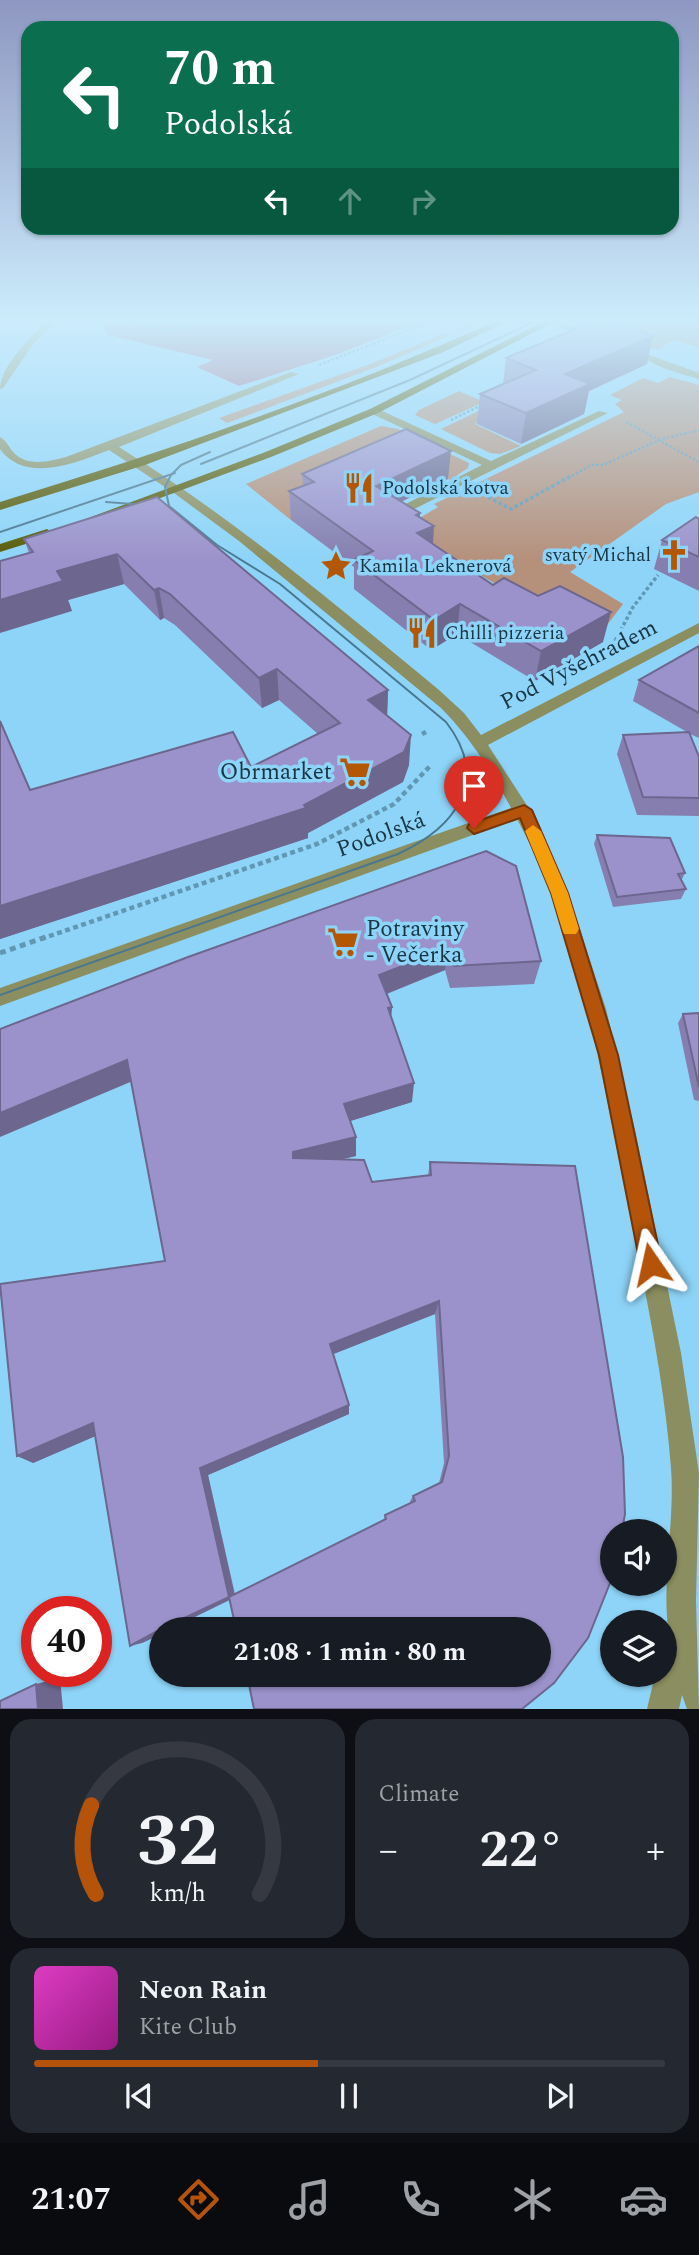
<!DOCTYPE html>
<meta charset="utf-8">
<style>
:root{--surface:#171b24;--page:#242831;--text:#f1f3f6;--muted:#9ea1a6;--line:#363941;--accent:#b45309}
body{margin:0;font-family:Spectral,serif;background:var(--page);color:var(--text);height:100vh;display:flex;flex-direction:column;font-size:26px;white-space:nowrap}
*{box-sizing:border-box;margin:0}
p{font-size:23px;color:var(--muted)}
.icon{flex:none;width:38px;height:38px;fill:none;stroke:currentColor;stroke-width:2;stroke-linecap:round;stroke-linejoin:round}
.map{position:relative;height:1709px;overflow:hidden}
.details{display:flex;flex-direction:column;gap:10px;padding:10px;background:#0d0f14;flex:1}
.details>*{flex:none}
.banner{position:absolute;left:21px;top:21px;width:658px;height:214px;border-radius:21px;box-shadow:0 2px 5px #0004;background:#0b6e4f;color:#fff;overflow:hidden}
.fabs{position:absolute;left:600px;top:1519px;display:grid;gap:14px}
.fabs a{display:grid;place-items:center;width:77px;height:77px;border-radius:50%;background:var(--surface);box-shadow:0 2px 5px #0004;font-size:35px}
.speed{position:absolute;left:21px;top:1596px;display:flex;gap:14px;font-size:35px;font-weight:700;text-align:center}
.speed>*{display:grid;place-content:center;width:91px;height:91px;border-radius:50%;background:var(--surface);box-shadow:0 2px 5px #0004;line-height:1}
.speed .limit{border:10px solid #d22;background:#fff;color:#111}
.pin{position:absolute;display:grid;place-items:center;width:60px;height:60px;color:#fff;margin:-72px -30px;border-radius:50% 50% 50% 0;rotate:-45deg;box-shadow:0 0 7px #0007}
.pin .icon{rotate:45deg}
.me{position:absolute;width:77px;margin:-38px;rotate:349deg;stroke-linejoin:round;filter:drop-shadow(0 0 5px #0008)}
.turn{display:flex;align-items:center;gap:24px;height:147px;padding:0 28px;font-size:32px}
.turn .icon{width:91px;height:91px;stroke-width:2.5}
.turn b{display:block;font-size:49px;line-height:60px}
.lanes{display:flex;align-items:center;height:66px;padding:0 28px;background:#0003;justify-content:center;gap:35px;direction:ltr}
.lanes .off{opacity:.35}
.big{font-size:52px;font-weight:700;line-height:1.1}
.details .widget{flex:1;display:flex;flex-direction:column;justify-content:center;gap:10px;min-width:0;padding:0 24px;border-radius:21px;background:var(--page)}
.details .dial{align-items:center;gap:0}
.dial svg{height:182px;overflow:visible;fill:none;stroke:var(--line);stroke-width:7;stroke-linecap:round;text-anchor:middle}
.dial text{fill:var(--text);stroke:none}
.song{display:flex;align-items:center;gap:21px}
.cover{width:84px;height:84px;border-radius:10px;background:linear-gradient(135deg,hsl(310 70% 55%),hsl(310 70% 35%))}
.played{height:7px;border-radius:4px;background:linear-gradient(90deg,var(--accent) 45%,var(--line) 45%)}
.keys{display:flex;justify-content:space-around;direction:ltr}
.heat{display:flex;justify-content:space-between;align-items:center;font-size:38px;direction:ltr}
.details .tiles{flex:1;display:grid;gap:10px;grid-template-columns:1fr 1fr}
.widget:last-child{grid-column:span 2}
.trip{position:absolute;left:149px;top:1617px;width:402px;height:70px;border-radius:35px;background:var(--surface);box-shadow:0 2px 5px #0004;font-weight:700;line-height:70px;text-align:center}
.dock{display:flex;height:112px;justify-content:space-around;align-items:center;background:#090b0e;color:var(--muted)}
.dock .icon{width:49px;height:49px}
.dock .on{color:var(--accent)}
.dock b{font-size:32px;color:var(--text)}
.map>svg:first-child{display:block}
</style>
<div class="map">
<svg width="699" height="1709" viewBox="0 0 699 1709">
<rect width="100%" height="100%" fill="#8ed4f8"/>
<g fill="#b5907b">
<polygon points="471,321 483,321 379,366 227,423 219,418 370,364 446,333 450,335 465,328 462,326"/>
<polygon points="623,321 684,321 699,326 699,347 673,340 658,350 640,345"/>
<polygon points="670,377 699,385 699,492 666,504 570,572 623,604 604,629 518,597 401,529 438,507 434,504 624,412 615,404 622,400 610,395 643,378 658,383"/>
<polygon points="459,391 484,402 435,424 415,415 419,410"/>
<polygon points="491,405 496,413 475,424 521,446 500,454 490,453 441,429"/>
<polygon points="381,426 398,429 469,463 468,468 450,480 404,457 291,520 246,484"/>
</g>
<polygon fill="#a76c86" points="422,321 338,354 239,386 197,367 213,360 108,335 101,322"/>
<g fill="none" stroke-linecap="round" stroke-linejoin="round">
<g stroke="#6197b3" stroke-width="2.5" stroke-dasharray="2.5 2" stroke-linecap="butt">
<polyline points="127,321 172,332 202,321"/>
<polyline points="690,321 699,324"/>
<polyline points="319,365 432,321"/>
<polyline points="451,420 484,404"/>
<polyline points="626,422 699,462"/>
<polyline points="568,478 591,465 603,465 662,439 699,430"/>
</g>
<g stroke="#6197b3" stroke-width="3.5" stroke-dasharray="3.5 2.5" stroke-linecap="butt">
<polyline points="488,497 511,509 571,476"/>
<polyline points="615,641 633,607 658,575"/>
</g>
<g stroke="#6197b3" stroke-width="4.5" stroke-dasharray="5 3.5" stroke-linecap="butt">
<polyline points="422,734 426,732"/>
<polyline points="41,939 317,844 394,804 431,765"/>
</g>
<polyline stroke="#6197b3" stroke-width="5" stroke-dasharray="6 4.5" stroke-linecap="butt" points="0,953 46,937"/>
<g fill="#8b8e60" fill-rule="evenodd">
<path d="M47,321H56L34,343L3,388L0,389C0,367 31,336 47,321Z"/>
<polygon points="556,321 600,336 602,338 594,340 546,322"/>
<path d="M605,321H614L644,353L699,373V379C651,366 637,359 605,321Z"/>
<path d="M291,372L299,374L119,447C233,518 336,605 439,690L464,713L481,735L699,623V633L488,745L526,804L532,810L531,813L567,890L606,1009L635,1130L681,1353L699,1473L696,1601L699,1709H687L682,1695L679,1709H647L655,1675H665V1634L668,1628C662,1575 675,1521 671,1468C664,1375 643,1282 625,1190C600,1065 578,933 517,819L0,1006V988L511,808C492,772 470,737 441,708L239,541L174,493L109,450C76,463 25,484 0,449V437C7,441 9,448 15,454C29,467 50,461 66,457Z"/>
<polygon points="370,409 378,409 491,461 599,411 608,413 396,518 390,514 392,511 482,465 370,413"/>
</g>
<g fill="#585a06" fill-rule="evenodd">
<path d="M496,321H508L441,353L145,465L0,510V502C167,451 337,393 496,321Z"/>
<polygon points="545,321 556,321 378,413 271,457 101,520 91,517 263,453 370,409"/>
<polygon points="47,529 53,533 51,536 0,552 0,544"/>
</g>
<g stroke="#49778f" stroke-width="2">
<polyline points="201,464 410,380 536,321"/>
<polyline points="106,502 159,506"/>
<polyline points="0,532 175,473"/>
<path d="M0,995L398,854C456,827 491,780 446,722L280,584L217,545L169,506L165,487L171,475L181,465L210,452"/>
</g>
</g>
<g fill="#867eaf" fill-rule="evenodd">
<polygon points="506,358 647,364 589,391 584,414 521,444 477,424 480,394 503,384"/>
<polygon points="302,474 448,479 401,502 420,513 420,517 434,526 433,544 493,585 603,642 535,681 457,634 431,650 354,589 354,567 291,520 289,491 303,486"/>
<polygon points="157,497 388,690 387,715 409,765 403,782 308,833 308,838 0,939 0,721 30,790 251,767 318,734 279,700 262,708 175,625 164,618 160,620 124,584 68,600 72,611 29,553 24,539"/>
<polygon points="699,519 699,591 654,569 662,540"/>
<polygon points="699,646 699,738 690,734 699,757 699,816 637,815 617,754 623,735 687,732 633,701 639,680"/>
<polygon points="597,835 685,873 681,881 686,889 681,899 613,907 594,844"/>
<path d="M486,851L541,961L534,984L450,988L445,970L387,994L392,1007L391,1018L412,1102L350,1121L356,1137V1156L342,1159L372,1182L428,1175L430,1162L623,1457L230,1600L170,1629H161V1634L142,1643L95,1436L33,1463L165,1261ZM435,1314L444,1463L439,1483L413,1496L410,1501L411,1503L385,1515L384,1520L235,1594L208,1475L349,1414L333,1354Z"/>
<polygon points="699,1013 699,1101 694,1100 678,1023 683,1014"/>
</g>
<g fill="#6d668e">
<polygon points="653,336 647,364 589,391 584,414 521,444 526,413 565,374"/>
<polygon points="451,451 448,479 375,514 376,486"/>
<polygon points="420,513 419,533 434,526 432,555 415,563 416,515"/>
<polygon points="117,554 124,584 68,600 72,611 0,633 0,600 57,571"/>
<polygon points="159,588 164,618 160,620 154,590"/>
<polygon points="460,604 457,634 431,650 434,620"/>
<polygon points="611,612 603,642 535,681 541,651"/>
<polygon points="277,669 279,700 262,708 259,678"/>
<polygon points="388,690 387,720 368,700"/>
<polygon points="411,735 409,765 403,782 308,833 308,838 0,939 0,906"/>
<polygon points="448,948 445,970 378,997 379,975"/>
<polygon points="392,1007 390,1028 388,1008"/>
<polygon points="127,1060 135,1080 0,1137 0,1113"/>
<polygon points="414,1083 412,1102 344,1123 344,1104"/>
<polygon points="356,1137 356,1156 295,1170 293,1152"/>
<polygon points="439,1301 435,1314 331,1355 330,1344"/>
<polygon points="349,1405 349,1414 208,1475 235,1597 170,1629 163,1629 200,1468"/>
<polygon points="93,1423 105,1432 33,1463 17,1456"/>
<polygon points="161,1630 161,1634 142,1643 130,1646"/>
<polygon points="60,1678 63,1709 38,1709 36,1684"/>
</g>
<g fill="#9c92cb" stroke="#6d668e" stroke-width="2" fill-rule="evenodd">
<polygon points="594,321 615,321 653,336 565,374 590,384 526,413 480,394 536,370 506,358"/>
<polygon points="406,429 451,451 376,486 420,513 416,515 434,526 417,533 493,585 504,578 538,596 560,586 611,612 541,651 460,604 434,620 354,560 373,551 289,491 314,482 302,474"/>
<polygon points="157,497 388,690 368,700 411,735 404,752 304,805 306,808 0,906 0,721 30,790 233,732 251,767 340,723 277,669 259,678 170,594 159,588 154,590 117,554 57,571 63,581 0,600 0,561 33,552 24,539"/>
<polygon points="696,517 699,519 699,557 662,540"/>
<polygon points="699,646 699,713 639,680"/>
<polygon points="689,732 699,757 699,798 643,797 623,735"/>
<polygon points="597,835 670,838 685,873 678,874 686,889 617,897"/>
<path d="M486,851L516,866L541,961L454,966L448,948L379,975L392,1007L388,1008L414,1083L344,1104L356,1137L293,1152V1158L364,1160L372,1182L431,1175L430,1162L575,1166L623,1457L625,1514L622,1531H612V1578L588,1638L554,1683L522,1709H254L247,1675H539V1629H236L229,1597L161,1629L130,1646L93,1423L17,1456L0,1284L165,1261L127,1060L0,1113V1029L188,957ZM439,1301L449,1456L442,1482L413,1496L415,1501L385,1515L386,1519L229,1597L200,1468L349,1405L330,1344Z"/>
<polygon points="699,1013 699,1087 683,1014"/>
<polygon points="36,1684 38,1709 0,1709 0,1701"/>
</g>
<linearGradient id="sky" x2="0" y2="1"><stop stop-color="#8e97c1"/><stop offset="0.57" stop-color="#ccecfc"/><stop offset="1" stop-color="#ccecfc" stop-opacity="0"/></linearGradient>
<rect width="699" height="561" fill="url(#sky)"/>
<polygon fill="#b45309" stroke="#753606" stroke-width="2" points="524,805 532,810 568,893 618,1055 662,1264 659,1272 651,1275 643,1272 640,1264 599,1055 551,893 520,818 474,834 467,828 469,824"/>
<polygon fill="#f59e0b" points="533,825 541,831 568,893 579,929 576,934 564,934 562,929 551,893 525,831"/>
<defs>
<symbol id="restaurant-bare" viewBox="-9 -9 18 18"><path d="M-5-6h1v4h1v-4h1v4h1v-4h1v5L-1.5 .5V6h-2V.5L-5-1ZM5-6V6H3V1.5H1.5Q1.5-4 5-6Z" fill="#b45703" stroke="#8ed4f8" stroke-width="2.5" paint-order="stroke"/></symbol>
<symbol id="church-bare" viewBox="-9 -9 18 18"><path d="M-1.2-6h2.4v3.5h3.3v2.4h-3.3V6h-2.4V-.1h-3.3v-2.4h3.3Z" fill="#b45703" stroke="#8ed4f8" stroke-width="2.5" paint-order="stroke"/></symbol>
<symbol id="sight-bare" viewBox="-9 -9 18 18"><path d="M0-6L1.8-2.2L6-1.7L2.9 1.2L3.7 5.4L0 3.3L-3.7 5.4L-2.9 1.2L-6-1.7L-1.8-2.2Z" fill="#b45703" stroke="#8ed4f8" stroke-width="2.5" paint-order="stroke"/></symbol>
<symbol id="supermarket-bare" viewBox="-9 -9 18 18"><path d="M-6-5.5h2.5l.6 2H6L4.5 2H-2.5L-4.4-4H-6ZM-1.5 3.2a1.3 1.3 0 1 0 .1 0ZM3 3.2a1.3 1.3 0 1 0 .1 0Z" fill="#b45703" stroke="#8ed4f8" stroke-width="2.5" paint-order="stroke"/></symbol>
</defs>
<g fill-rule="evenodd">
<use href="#restaurant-bare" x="337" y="466" width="44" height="44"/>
<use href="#church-bare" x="652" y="533" width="44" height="44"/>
<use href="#sight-bare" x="314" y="544" width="44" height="44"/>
<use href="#restaurant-bare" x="400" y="611" width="44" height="44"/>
<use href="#supermarket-bare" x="333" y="750" width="44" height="44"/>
<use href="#supermarket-bare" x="321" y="920" width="44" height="44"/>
</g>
<g text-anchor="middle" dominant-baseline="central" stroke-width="7" stroke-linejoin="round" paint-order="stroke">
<g font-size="19" fill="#193644" stroke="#8ed4f8" text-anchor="start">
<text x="382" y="488">Podolská kotva</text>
<text x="651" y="555" text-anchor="end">svatý Michal</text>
<text x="359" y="566">Kamila Leknerová</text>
<text x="445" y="633">Chilli pizzeria</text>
</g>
<g font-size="23" fill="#193644" stroke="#8ed4f8">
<text transform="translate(579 665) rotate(-27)">Pod Vyšehradem</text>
<text transform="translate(381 835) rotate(-20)">Podolská</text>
</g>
<g font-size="23" fill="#193644" stroke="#8ed4f8" text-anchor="end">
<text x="332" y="772">Obrmarket</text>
<text x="366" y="929" text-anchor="start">Potraviny<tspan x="366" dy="26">- Večerka</tspan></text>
</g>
</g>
</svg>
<div class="fabs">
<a><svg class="icon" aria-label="sound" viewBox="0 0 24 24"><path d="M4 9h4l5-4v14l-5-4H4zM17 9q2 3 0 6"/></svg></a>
<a><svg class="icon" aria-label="layers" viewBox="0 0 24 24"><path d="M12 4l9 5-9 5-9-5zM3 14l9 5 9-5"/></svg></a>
</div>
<div class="speed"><div class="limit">40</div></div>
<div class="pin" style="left:474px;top:828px;background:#d93025"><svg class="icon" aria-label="arrive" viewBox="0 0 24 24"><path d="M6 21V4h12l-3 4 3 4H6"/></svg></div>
<svg class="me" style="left:651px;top:1264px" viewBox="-20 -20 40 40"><path d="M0-17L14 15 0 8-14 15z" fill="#b45309" stroke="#fff" stroke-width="4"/></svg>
<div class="trip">21:08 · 1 min · 80 m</div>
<div class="banner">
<div class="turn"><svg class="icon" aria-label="left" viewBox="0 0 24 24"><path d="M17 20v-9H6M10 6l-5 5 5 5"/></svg><div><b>70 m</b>Podolská</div></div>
<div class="lanes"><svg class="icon" aria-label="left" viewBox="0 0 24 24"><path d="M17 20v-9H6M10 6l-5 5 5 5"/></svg><svg class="icon off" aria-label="ahead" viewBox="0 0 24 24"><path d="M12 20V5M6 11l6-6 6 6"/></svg><svg class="icon off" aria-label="right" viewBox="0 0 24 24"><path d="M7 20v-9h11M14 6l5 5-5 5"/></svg></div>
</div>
</div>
<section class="details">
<div class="tiles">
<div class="widget dial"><svg viewBox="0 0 100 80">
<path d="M14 69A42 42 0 1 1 86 69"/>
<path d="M14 69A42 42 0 0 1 12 30" stroke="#b45309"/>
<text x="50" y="56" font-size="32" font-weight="700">32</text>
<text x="50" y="72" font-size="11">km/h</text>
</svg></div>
<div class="widget"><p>Climate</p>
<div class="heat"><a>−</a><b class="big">22°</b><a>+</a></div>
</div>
<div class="widget">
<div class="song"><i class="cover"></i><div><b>Neon Rain</b><p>Kite Club</p></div></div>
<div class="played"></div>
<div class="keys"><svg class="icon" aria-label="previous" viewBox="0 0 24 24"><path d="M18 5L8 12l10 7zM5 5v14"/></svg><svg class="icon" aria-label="pause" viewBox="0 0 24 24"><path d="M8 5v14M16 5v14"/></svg><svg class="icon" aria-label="next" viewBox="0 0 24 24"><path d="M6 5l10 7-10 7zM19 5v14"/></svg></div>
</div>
</div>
</section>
<nav class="dock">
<b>21:07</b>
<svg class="icon on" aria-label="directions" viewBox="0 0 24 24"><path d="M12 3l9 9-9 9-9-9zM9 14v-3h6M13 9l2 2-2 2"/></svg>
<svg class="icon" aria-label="music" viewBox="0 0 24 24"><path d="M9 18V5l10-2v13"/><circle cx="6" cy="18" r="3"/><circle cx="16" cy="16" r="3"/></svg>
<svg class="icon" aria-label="phone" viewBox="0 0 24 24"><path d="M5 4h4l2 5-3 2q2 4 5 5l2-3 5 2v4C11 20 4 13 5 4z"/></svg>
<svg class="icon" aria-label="climate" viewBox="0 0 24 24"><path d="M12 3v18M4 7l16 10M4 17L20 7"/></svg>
<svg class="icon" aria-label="car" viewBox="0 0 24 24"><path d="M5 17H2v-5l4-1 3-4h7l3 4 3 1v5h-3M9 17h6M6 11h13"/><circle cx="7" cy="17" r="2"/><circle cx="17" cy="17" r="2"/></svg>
</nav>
